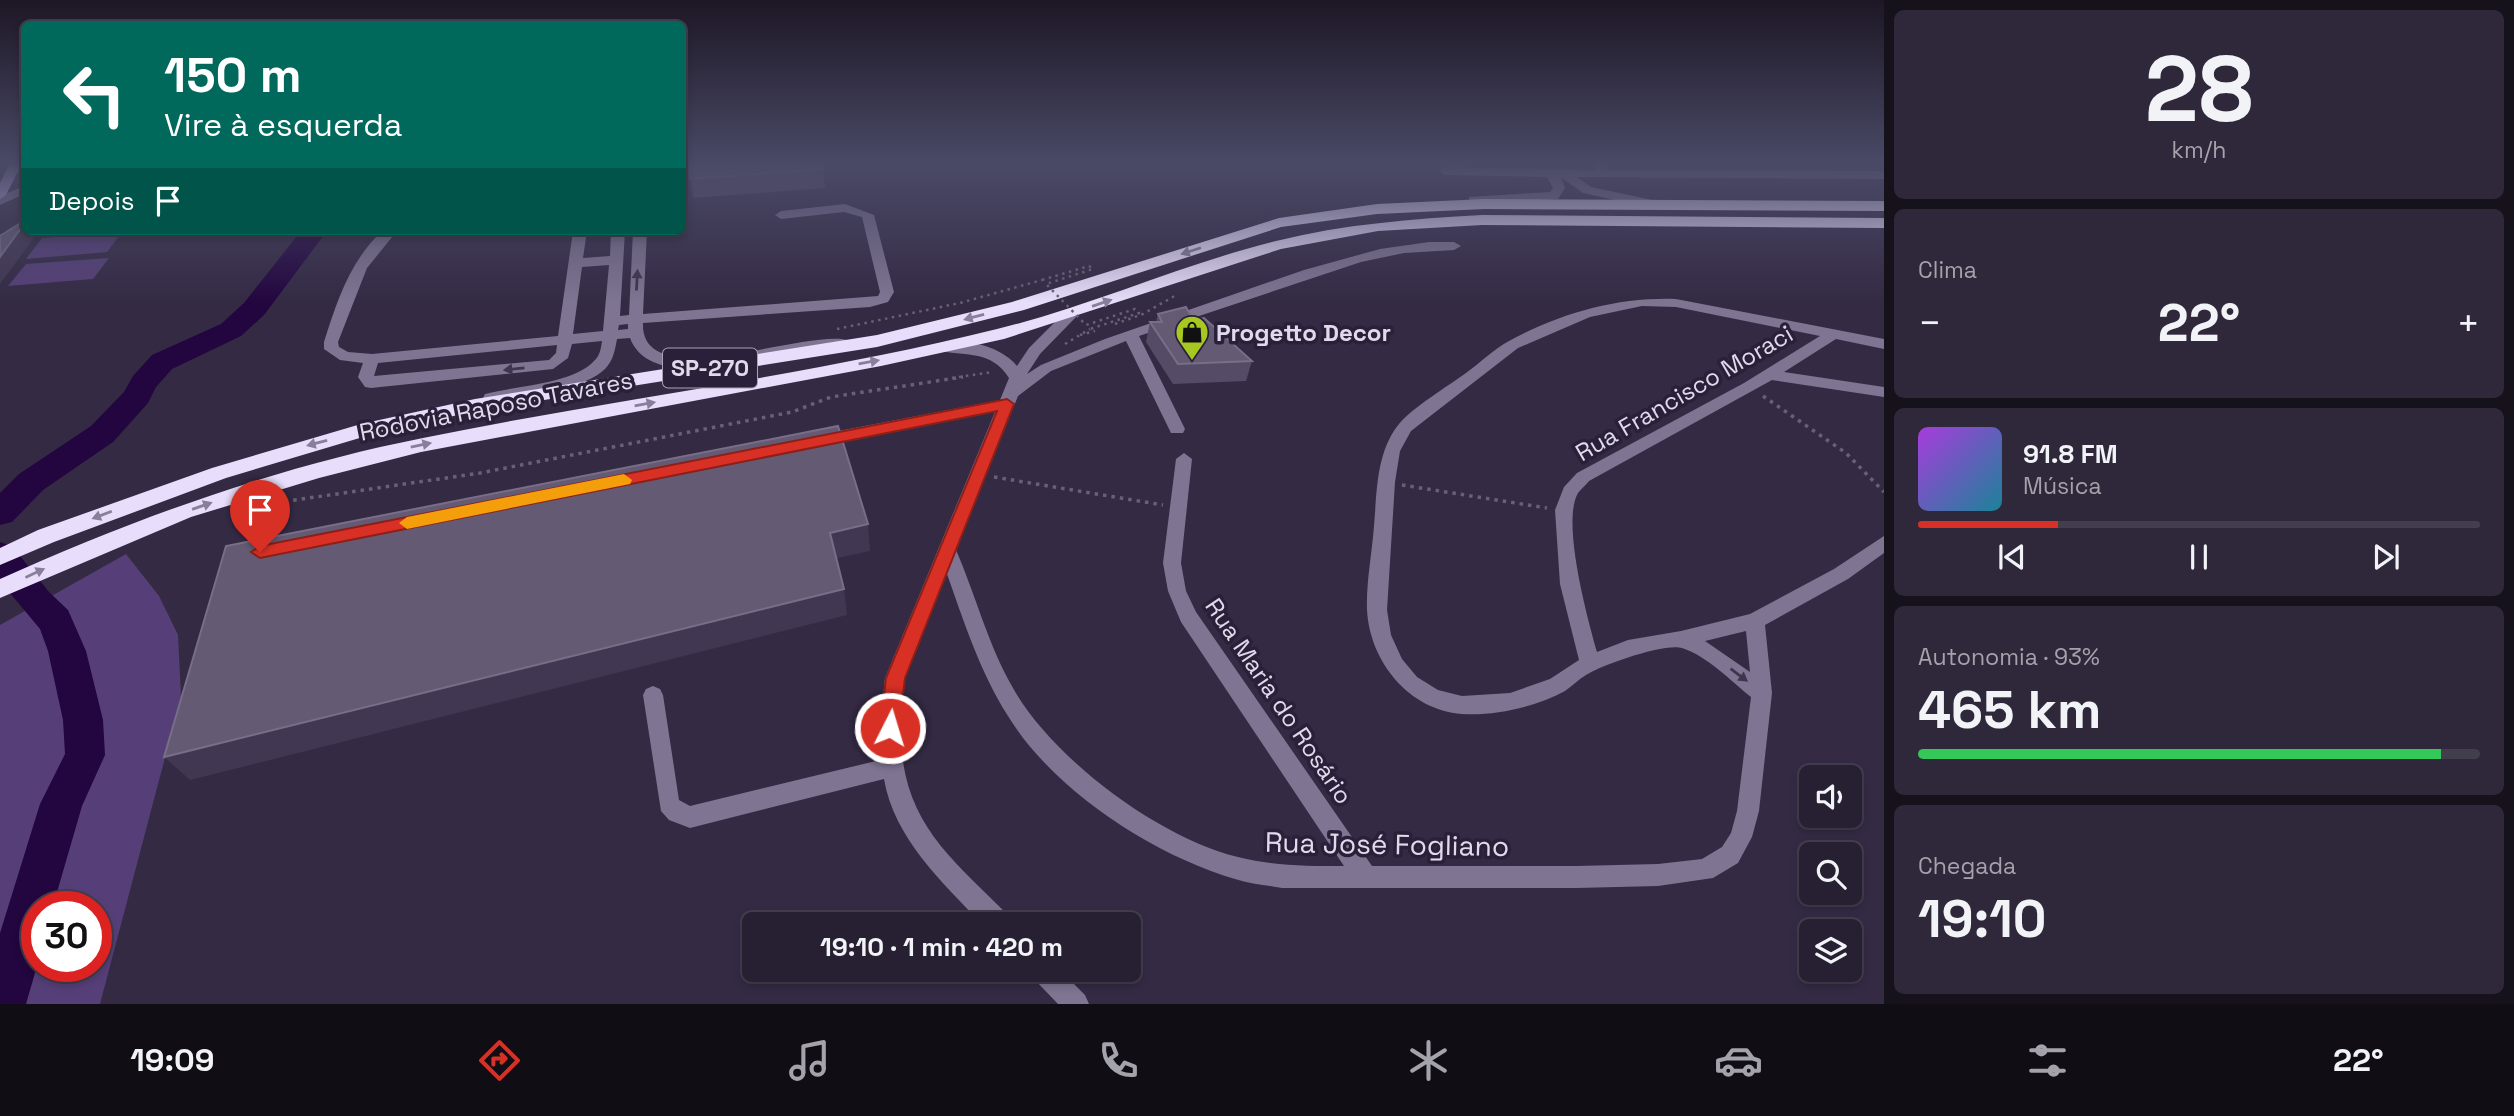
<!DOCTYPE html>
<html lang="pt">
<meta charset="utf-8">
<style>
:root{--surface:#272033;--page:#2f283b;--text:#f1f3f6;--muted:#a4a3ac;--line:#433e4e;--accent:#d93025}
body{margin:0;font-family:"Space Grotesk",sans-serif;background:var(--page);color:var(--text);height:100vh;display:flex;flex-direction:column;font-size:26px;white-space:nowrap}
*{box-sizing:border-box;margin:0}
p{font-size:23px;color:var(--muted)}
.icon{flex:none;width:38px;height:38px;fill:none;stroke:currentColor;stroke-width:2;stroke-linecap:round;stroke-linejoin:round}
.map{position:relative;flex:1;overflow:hidden}
.panel{display:flex;flex-direction:column;gap:10px;padding:10px;background:#15121c;width:630px}
.panel>*{flex:none}
.banner{position:absolute;left:21px;top:21px;width:665px;height:214px;border-radius:10px;box-shadow:0 4px 10px #0003,0 0 0 2px var(--line);background:#00695c;color:#fff;overflow:hidden}
.tools{position:absolute;left:1799px;top:765px;display:grid;gap:14px}
.tools a{display:grid;place-items:center;width:63px;height:63px;border-radius:10px;background:var(--surface);box-shadow:0 4px 10px #0003,0 0 0 2px var(--line);font-size:35px}
.speed{position:absolute;left:21px;top:891px;display:flex;gap:14px;font-size:35px;font-weight:700;text-align:center}
.speed>*{display:grid;place-content:center;width:91px;height:91px;border-radius:50%;background:var(--surface);box-shadow:0 4px 10px #0003,0 0 0 2px var(--line);line-height:1}
.speed .limit{border:10px solid #d22;background:#fff;color:#111}
.pin{position:absolute;display:grid;place-items:center;width:60px;height:60px;color:#fff;margin:-72px -30px;border-radius:50% 50% 50% 0;rotate:-45deg;box-shadow:0 0 7px #0007}
.pin .icon{rotate:45deg}
.me{position:absolute;width:77px;margin:-38px;rotate:5deg;stroke-linejoin:round;filter:drop-shadow(0 0 5px #0008)}
.turn{display:flex;align-items:center;gap:24px;height:147px;padding:0 28px;font-size:32px}
.turn .icon{width:91px;height:91px;stroke-width:2.5}
.turn b{display:block;font-size:49px;line-height:60px}
.then{display:flex;align-items:center;height:66px;padding:0 28px;background:#0003;gap:14px;font-size:26px}
.big{font-size:52px;font-weight:600;line-height:1.1}
.panel .tile{flex:1;display:flex;flex-direction:column;justify-content:center;gap:10px;min-width:0;padding:0 24px;border-radius:10px;background:var(--page)}
.panel .dial{align-items:center;gap:0}
.dial b{font-size:91px;line-height:1}
.song{display:flex;align-items:center;gap:21px}
.cover{width:84px;height:84px;border-radius:10px;background:linear-gradient(135deg,hsl(280 70% 55%),hsl(190 70% 35%))}
.played{height:7px;border-radius:4px;background:linear-gradient(90deg,var(--accent) 25%,var(--line) 25%)}
.keys{display:flex;justify-content:space-around;direction:ltr}
.heat{display:flex;justify-content:space-between;align-items:center;font-size:38px;direction:ltr}
.charge{height:10px;border-radius:5px;background:linear-gradient(90deg,#34c759 93%,var(--line) 0)}
.trip{position:absolute;left:742px;top:912px;width:399px;height:70px;border-radius:10px;background:var(--surface);box-shadow:0 4px 10px #0003,0 0 0 2px var(--line);font-weight:600;line-height:70px;text-align:center}
.tabs{display:flex;height:112px;justify-content:space-around;align-items:center;background:#100d14;color:var(--muted)}
.tabs .icon{width:49px;height:49px}
.tabs .on{color:var(--accent)}
.tabs b{font-size:32px;color:var(--text)}
main{display:flex;flex:1;min-height:0}
.map>svg:first-child{display:block}
</style>
<main>
<div class="map">
<svg width="1884" height="1004" viewBox="0 0 1884 1004">
<rect width="100%" height="100%" fill="#342a44"/>
<g fill="#563f78" fill-rule="evenodd">
<polygon points="122,232 107,252 26,259 42,238"/>
<polygon points="109,258 93,279 8,286 26,264"/>
<path d="M126,554L159,596L178,635L181,697L100,1004H0V625ZM37,906H96V966H37Z"/>
</g>
<g fill="none" stroke-linecap="round" stroke-linejoin="round">
<g fill="#23053f" fill-rule="evenodd">
<polygon points="301,231 327,231 264,315 241,336 172,369 156,387 148,403 113,442 43,490 12,522 0,525 0,493 19,474 91,426 124,392 133,376 152,355 221,324 244,303"/>
<polygon points="0,542 12,546 49,592 68,610 86,651 103,720 105,755 82,806 53,906 37,906 37,966 26,1004 0,1004 0,933 40,804 65,754 63,720 48,651 40,629 0,581"/>
</g>
<g stroke="#696077" stroke-width="2.5" stroke-dasharray="2.5 4.5" stroke-linecap="butt">
<polyline points="1115,324 1143,314 1178,294"/>
<polyline points="837,329 960,303 1042,280"/>
<polyline points="1080,335 1095,331"/>
<polyline points="1065,344 1090,329"/>
<polyline points="952,378 993,372"/>
</g>
<g stroke="#696077" stroke-width="3.5" stroke-dasharray="3.5 5" stroke-linecap="butt">
<polyline points="1763,396 1846,453 1884,492"/>
<polyline points="994,477 1163,505"/>
<polyline points="1402,485 1547,508"/>
<polyline points="268,504 480,473 792,412 831,397 963,377"/>
</g>
<g fill="#7f7592" fill-rule="evenodd">
<polygon points="1592,163 1604,163 1610,170 1884,171 1884,179 1577,177 1591,187 1657,201 1657,207 1652,208 1583,193 1561,177 1565,188 1558,199 1474,204 1469,203 1469,197 1550,192 1553,188 1547,177 1445,175 1439,171 1445,167 1597,170"/>
<polygon points="24,186 24,194 0,205 0,196"/>
<path d="M845,204L874,215L894,292L888,302L870,307L643,323C640,396 805,329 847,340L849,343L847,346C829,351 808,350 788,353C747,359 650,391 630,338L617,339C615,350 613,361 605,369C582,391 522,396 491,403L483,398L485,394C515,386 573,384 594,361C600,356 601,348 602,341L572,344L568,358L553,369L371,388L365,387L358,377L363,363L340,360L324,349V342C337,301 350,261 382,231H397L367,268L338,342L339,347L348,352L372,354L558,336L573,231H587L583,258L610,256L611,231H625L620,316L629,315L633,231H647L643,314L878,296L880,292L862,217L844,212L781,219L775,215L781,211ZM609,265L603,331L573,334L582,267ZM628,324V329L618,330L619,325ZM557,345L556,353L549,360L374,376L378,363Z"/>
<path d="M1429,242H1454L1461,246L1454,250L1404,253L1361,262L1139,336L1185,429L1183,433H1171L1126,341L1051,371L1018,396L956,550C976,596 988,645 1013,688C1053,759 1159,838 1238,857C1274,866 1308,866 1344,866L1181,622L1168,591L1163,563L1176,459L1184,453L1192,459L1181,563L1186,591L1196,612L1372,866H1576L1658,864L1702,859L1722,847L1731,833L1737,811L1751,697C1731,681 1707,656 1682,648C1664,643 1602,665 1586,675C1579,679 1572,686 1565,691C1536,707 1495,716 1462,714C1409,710 1370,662 1367,610C1366,583 1372,553 1374,526C1377,492 1376,452 1399,424C1412,408 1448,386 1466,373C1480,363 1494,349 1509,341C1561,313 1617,297 1676,299L1884,339V349L1836,339L1784,372L1884,387V397L1772,380L1589,481C1586,485 1581,489 1578,493C1561,522 1588,620 1597,652L1628,640L1681,631L1750,614L1834,569L1884,536V553L1848,579L1765,625L1772,693L1759,811L1752,837L1738,863L1713,878L1658,886L1576,888H1282C1266,885 1250,884 1235,879C1153,855 1053,790 1008,716C980,672 964,622 947,574C935,604 912,648 905,678C901,697 901,719 901,737C903,823 952,859 1008,915L1011,924H982C942,882 894,838 884,779L690,828L669,820L661,811L643,695L646,689L653,686L660,689L663,695L679,800L690,806L880,760V723L885,678L995,412L818,447L810,441L818,435L1000,400L1009,378C991,349 965,357 936,350L933,347L936,344C962,337 1000,345 1017,366L1029,348L1066,311H1076L1078,314L1076,317L1040,354L1027,374L1041,365L1105,339L1304,270L1380,249ZM1642,306L1676,307L1820,336L1744,383L1577,473L1564,487L1555,510L1560,584L1579,660L1550,679L1510,693L1462,696L1438,690L1417,677L1402,659L1391,635L1387,610L1395,482L1400,451L1411,431L1518,348L1590,317ZM1746,631L1750,672L1705,641Z"/>
<polygon points="1031,970 1060,970 1085,995 1089,1004 1058,1004 1034,979"/>
</g>
<polygon fill="#cfb9f5" fill-rule="evenodd" points="10,163 22,163 6,195 0,199 0,183"/>
<g fill="#e8defb" fill-rule="evenodd">
<polygon points="1484,199 1884,201 1884,211 1484,209 1377,214 1281,227 1024,310 877,347 475,411 363,437 226,478 54,542 0,565 0,548 38,530 212,468 361,424 475,399 877,335 1012,302 1279,218 1377,204"/>
<path d="M1482,215L1884,218V228L1482,225L1378,231L1281,249L1004,339L881,366L421,452L319,478L191,517L0,598V579C136,518 276,467 423,438C613,399 808,376 997,329C1092,306 1182,264 1276,241C1344,224 1412,219 1482,215Z"/>
</g>
<polyline stroke="#696077" stroke-width="2.5" stroke-dasharray="2.5 4.5" stroke-linecap="butt" points="1042,280 1089,266 1093,269 1046,284 1086,325 1135,309 1139,313 1090,329"/>
</g>
<g fill="#554b66">
<polygon points="823,169 825,188 693,198 690,179"/>
<polygon points="1158,314 1193,320 1252,361 1246,381 1173,384 1146,342 1150,322 1156,322"/>
</g>
<g fill="#423752">
<polygon points="24,224 24,231 39,231 0,284 0,257"/>
<polygon points="868,524 870,551 833,559 830,533"/>
<polygon points="844,589 847,615 190,780 164,757"/>
</g>
<g fill="#645a74" stroke="#786e87" stroke-width="2">
<polygon points="690,163 822,163 823,169 690,179"/>
<polygon points="24,221 24,224 0,257 0,236"/>
<polygon points="1186,307 1193,320 1204,318 1252,361 1178,364 1150,322 1162,322 1158,314"/>
<polygon points="838,426 868,524 830,533 844,589 164,757 226,546"/>
</g>
<defs><path id="oneway-solid" d="M-6-.8H1V-3.2L6.5 0L1 3.2V.8H-6Z" transform="scale(1.75)"/></defs>
<g fill="#897f9a">
<use href="#oneway-solid" transform="translate(1191 251) rotate(162)"/>
<use href="#oneway-solid" transform="translate(1102 303) rotate(-19)"/>
<use href="#oneway-solid" transform="translate(974 317) rotate(165)"/>
<use href="#oneway-solid" transform="translate(869 362) rotate(-10)"/>
<use href="#oneway-solid" transform="translate(645 404) rotate(-10)"/>
<use href="#oneway-solid" transform="translate(317 443) rotate(165)"/>
<use href="#oneway-solid" transform="translate(421 445) rotate(-12)"/>
<use href="#oneway-solid" transform="translate(202 506) rotate(-19)"/>
<use href="#oneway-solid" transform="translate(102 515) rotate(159)"/>
<use href="#oneway-solid" transform="translate(35 573) rotate(-25)"/>
</g>
<g fill="#3f354f">
<use href="#oneway-solid" transform="translate(637 280) rotate(-87)"/>
<use href="#oneway-solid" transform="translate(514 369) rotate(174)"/>
<use href="#oneway-solid" transform="translate(1739 675) rotate(37)"/>
</g>
<linearGradient id="sky" x2="0" y2="1"><stop stop-color="#1d1725"/><stop offset="0.54" stop-color="#4a4a67"/><stop offset="1" stop-color="#4a4a67" stop-opacity="0"/></linearGradient>
<rect width="1884" height="303" fill="url(#sky)"/>
<polygon fill="#d93025" stroke="#8d1f18" stroke-width="2" points="1007,399 1014,404 905,678 899,728 897,734 890,736 883,734 880,728 886,678 997,411 260,558 251,552 260,546"/>
<polygon fill="#f59e0b" points="624,474 632,480 630,484 407,529 399,523 407,517"/>
<defs>
<symbol id="shop-pin" viewBox="-11 -11 22 30"><path d="M0 17L-7.5 6A9.5 9.5 0 1 1 7.5 6Z" fill="#a6c821" stroke="#2a2039"/><path d="M-5-2.5h2.3a2.7 3.5 0 0 1 5.4 0H5L5.5 6h-11ZM-1.5-2.5h3a1.5 2.3 0 0 0-3 0Z" fill="#111"/></symbol>
</defs>
<g fill-rule="evenodd">
<use href="#shop-pin" x="1173" y="313" width="38" height="52"/>
</g>
<g text-anchor="middle" dominant-baseline="central" stroke-width="7" stroke-linejoin="round" paint-order="stroke">
<rect fill="#2a2039" stroke="#a9a2b6" stroke-width="2" x="663" y="348.5" width="94" height="39" rx="5"/>
<g font-size="23" font-weight="bold" fill="#e0daeb">
<text x="710" y="368">SP-270</text>
</g>
<g font-size="24" font-weight="bold" fill="#e0daeb" stroke="#2a2039" text-anchor="start">
<text x="1216" y="332">Progetto Decor</text>
</g>
<g font-size="24" fill="#e0daeb" stroke="#2a2039">
<text transform="translate(1684 393) rotate(-30)">Rua Francisco Moraci</text>
<text transform="translate(496 406) rotate(-11)">Rodovia Raposo Tavares</text>
<text transform="translate(1279 701) rotate(56)">Rua Maria do Rosário</text>
</g>
<g font-size="28" fill="#e0daeb" stroke="#2a2039">
<text transform="translate(1387 844) rotate(1)">Rua José Fogliano</text>
</g>
</g>
</svg>
<div class="tools">
<a><svg class="icon" aria-label="sound" viewBox="0 0 24 24"><path d="M4 9h4l5-4v14l-5-4H4zM17 9q2 3 0 6"/></svg></a>
<a><svg class="icon" aria-label="search" viewBox="0 0 24 24"><circle cx="10" cy="10" r="6"/><path d="M15 15l6 6"/></svg></a>
<a><svg class="icon" aria-label="layers" viewBox="0 0 24 24"><path d="M12 4l9 5-9 5-9-5zM3 14l9 5 9-5"/></svg></a>
</div>
<div class="speed"><div class="limit">30</div></div>
<div class="pin" style="left:260px;top:552px;background:#d93025"><svg class="icon" aria-label="arrive" viewBox="0 0 24 24"><path d="M6 21V4h12l-3 4 3 4H6"/></svg></div>
<svg class="me" style="left:890px;top:728px" viewBox="-20 -20 40 40"><circle r="17" fill="#d93025" stroke="#fff" stroke-width="3"/><path d="M0-11L8 9 0 5-8 9z" fill="#fff"/></svg>
<div class="trip">19:10 · 1 min · 420 m</div>
<div class="banner">
<div class="turn"><svg class="icon" aria-label="left" viewBox="0 0 24 24"><path d="M17 20v-9H6M10 6l-5 5 5 5"/></svg><div><b>150 m</b>Vire à esquerda</div></div>
<div class="then">Depois<svg class="icon" aria-label="arrive" viewBox="0 0 24 24"><path d="M6 21V4h12l-3 4 3 4H6"/></svg></div>
</div>
</div>
<section class="panel">
<div class="tile dial"><b>28</b><p>km/h</p></div>
<div class="tile"><p>Clima</p>
<div class="heat"><a>−</a><b class="big">22°</b><a>+</a></div>
</div>
<div class="tile">
<div class="song"><i class="cover"></i><div><b>91.8 FM</b><p>Música</p></div></div>
<div class="played"></div>
<div class="keys"><svg class="icon" aria-label="previous" viewBox="0 0 24 24"><path d="M18 5L8 12l10 7zM5 5v14"/></svg><svg class="icon" aria-label="pause" viewBox="0 0 24 24"><path d="M8 5v14M16 5v14"/></svg><svg class="icon" aria-label="next" viewBox="0 0 24 24"><path d="M6 5l10 7-10 7zM19 5v14"/></svg></div>
</div>
<div class="tile"><p>Autonomia · 93%</p><b class="big">465 km</b><div class="charge"></div></div>
<div class="tile"><p>Chegada</p><b class="big">19:10</b></div>
</section>
</main>
<nav class="tabs">
<b>19:09</b>
<svg class="icon on" aria-label="directions" viewBox="0 0 24 24"><path d="M12 3l9 9-9 9-9-9zM9 14v-3h6M13 9l2 2-2 2"/></svg>
<svg class="icon" aria-label="music" viewBox="0 0 24 24"><path d="M9 18V5l10-2v13"/><circle cx="6" cy="18" r="3"/><circle cx="16" cy="16" r="3"/></svg>
<svg class="icon" aria-label="phone" viewBox="0 0 24 24"><path d="M5 4h4l2 5-3 2q2 4 5 5l2-3 5 2v4C11 20 4 13 5 4z"/></svg>
<svg class="icon" aria-label="climate" viewBox="0 0 24 24"><path d="M12 3v18M4 7l16 10M4 17L20 7"/></svg>
<svg class="icon" aria-label="car" viewBox="0 0 24 24"><path d="M5 17H2v-5l4-1 3-4h7l3 4 3 1v5h-3M9 17h6M6 11h13"/><circle cx="7" cy="17" r="2"/><circle cx="17" cy="17" r="2"/></svg>
<svg class="icon" aria-label="filters" viewBox="0 0 24 24"><path d="M4 7h16M4 17h16"/><circle cx="9" cy="7" r="2"/><circle cx="15" cy="17" r="2"/></svg>
<b>22°</b>
</nav>
